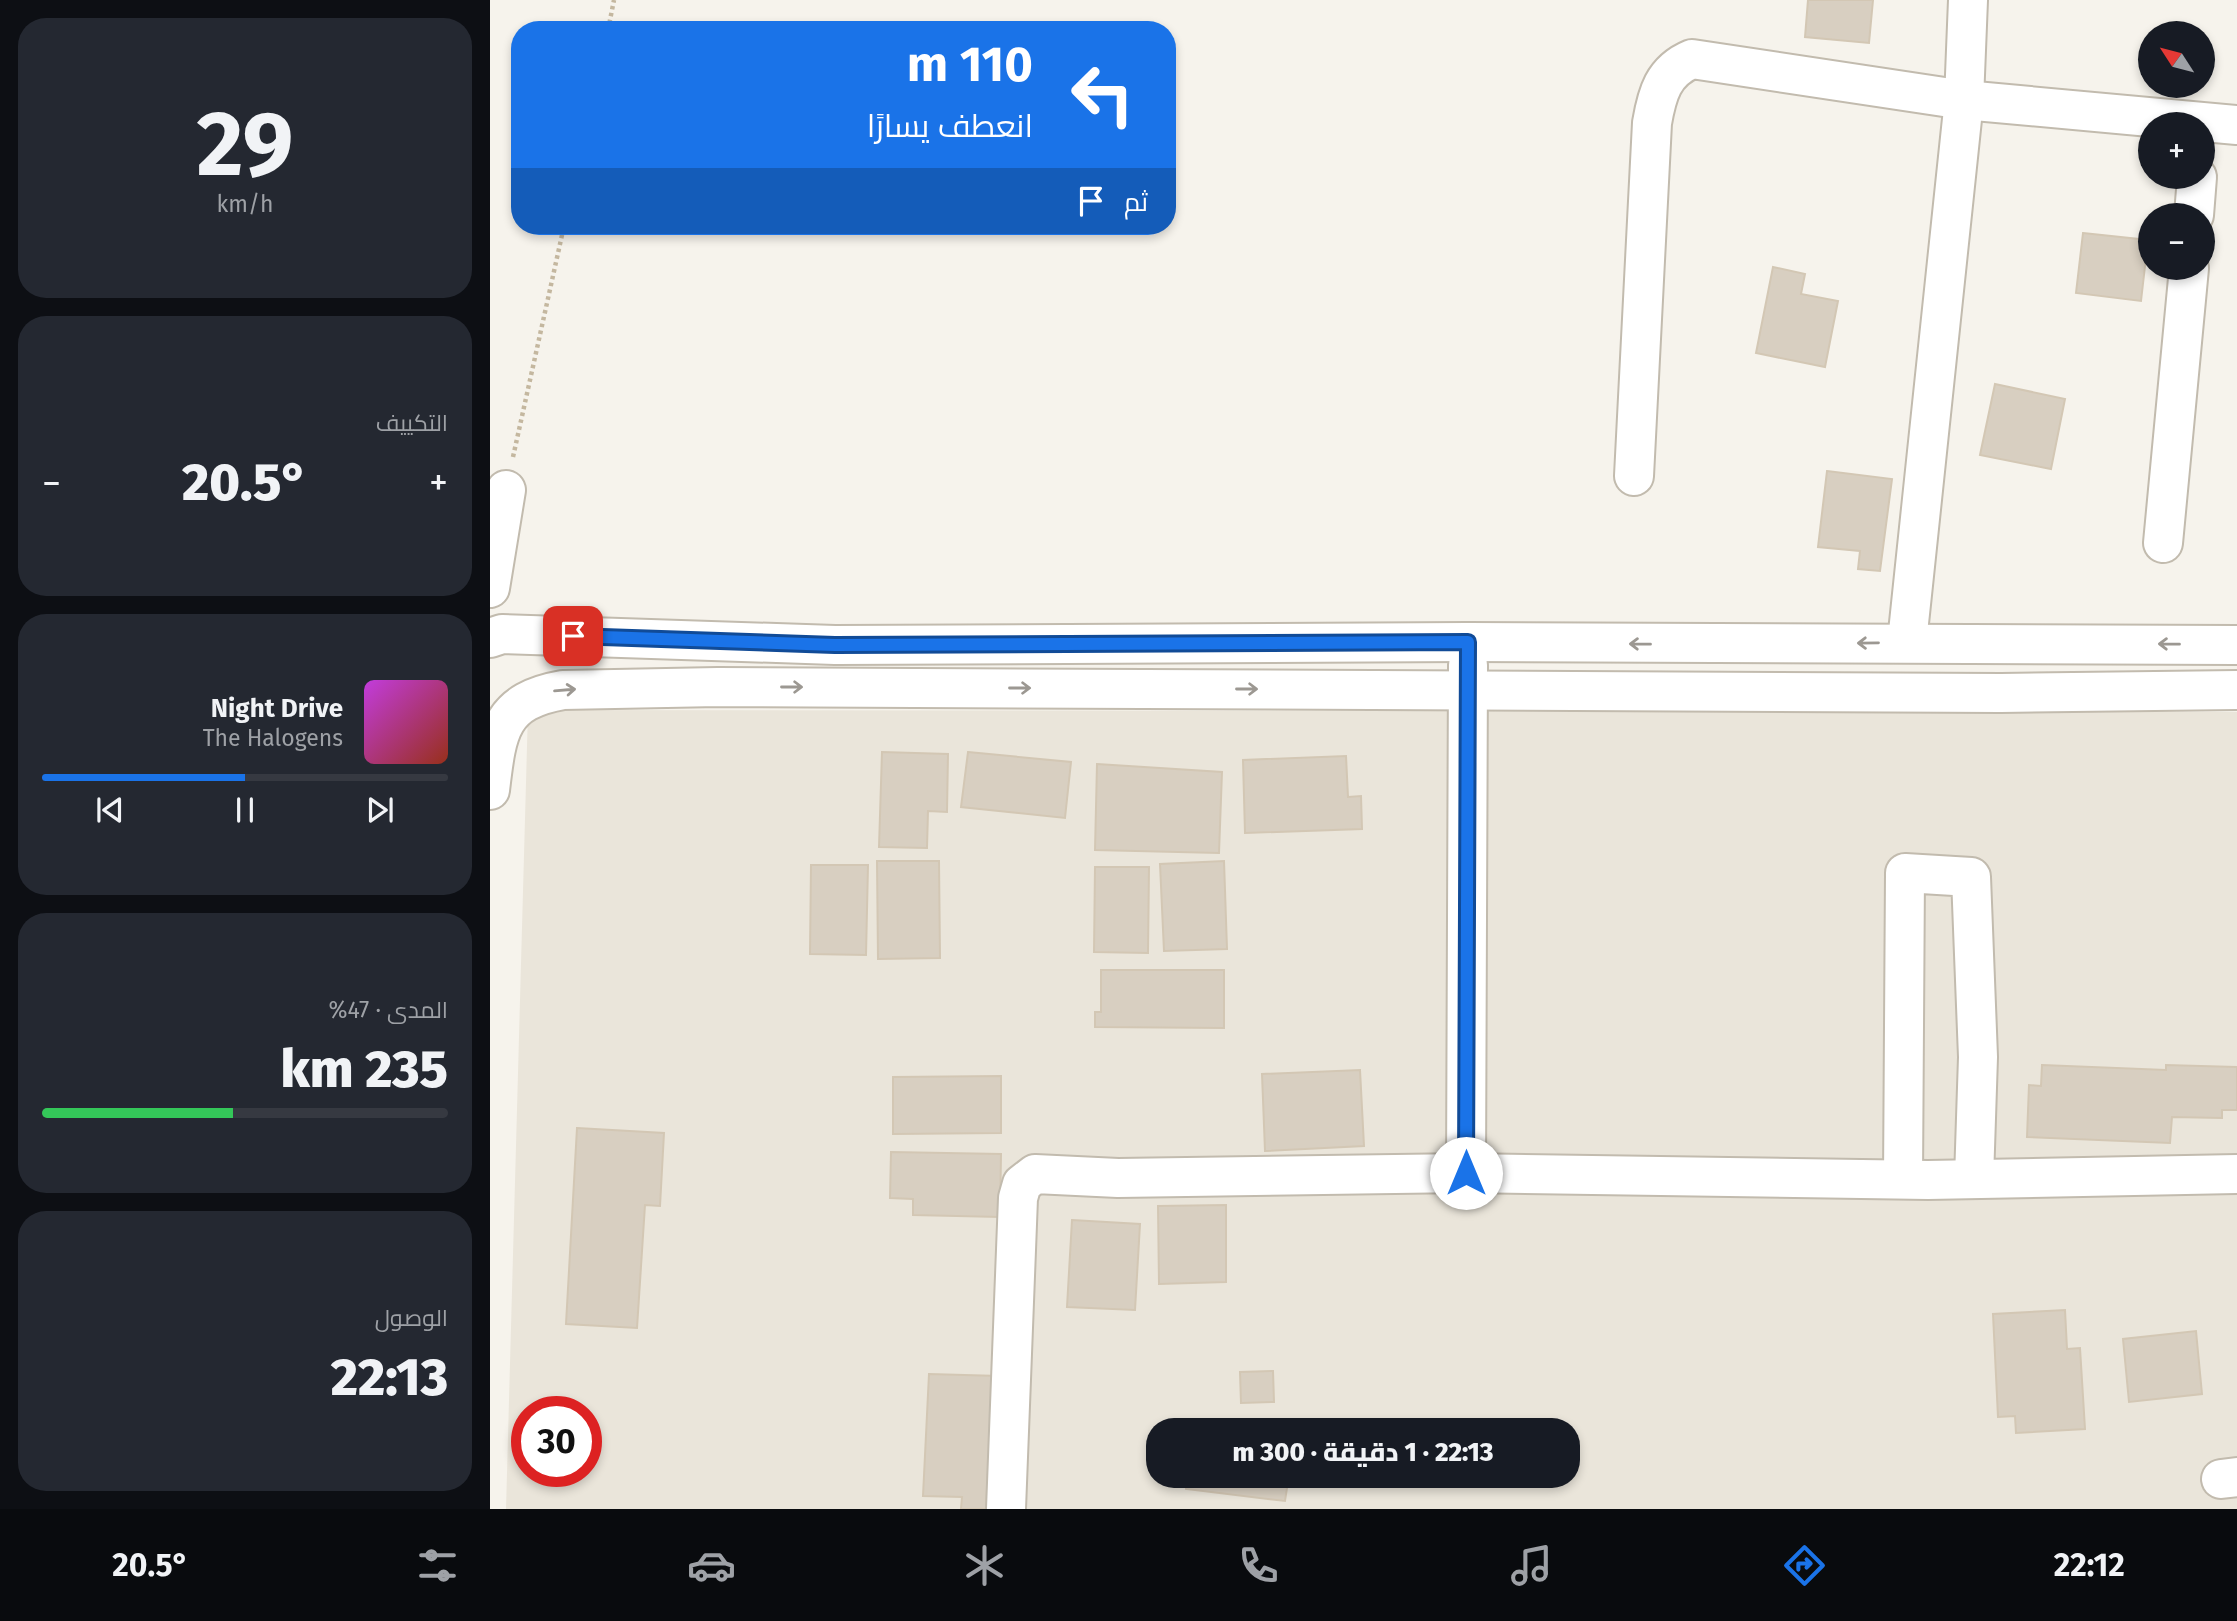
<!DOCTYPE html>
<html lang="ar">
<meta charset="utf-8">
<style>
:root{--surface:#171b24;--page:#242831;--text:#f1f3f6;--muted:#9ea1a6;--line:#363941;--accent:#1a73e8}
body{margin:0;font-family:"Fira Sans",Cairo,sans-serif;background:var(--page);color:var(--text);direction:rtl;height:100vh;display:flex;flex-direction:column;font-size:26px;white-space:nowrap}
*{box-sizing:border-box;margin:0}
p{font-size:23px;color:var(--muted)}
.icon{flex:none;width:38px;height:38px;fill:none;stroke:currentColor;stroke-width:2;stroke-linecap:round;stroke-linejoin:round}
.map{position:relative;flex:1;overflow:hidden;direction:ltr}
.details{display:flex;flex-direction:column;gap:18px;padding:18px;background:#0d0f14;width:490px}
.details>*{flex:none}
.guide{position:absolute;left:21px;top:21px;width:665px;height:214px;border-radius:28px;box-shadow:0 4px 10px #0003;direction:rtl;background:#1a73e8;color:#fff;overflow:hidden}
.needle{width:46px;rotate:306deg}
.controls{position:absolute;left:1648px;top:21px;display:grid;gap:14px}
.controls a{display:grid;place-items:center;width:77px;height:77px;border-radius:50%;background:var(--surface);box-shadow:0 4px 10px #0003;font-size:35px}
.speed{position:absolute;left:21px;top:1396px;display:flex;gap:14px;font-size:35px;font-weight:700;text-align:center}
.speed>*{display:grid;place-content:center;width:91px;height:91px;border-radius:50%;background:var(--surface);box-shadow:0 4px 10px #0003;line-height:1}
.speed .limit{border:10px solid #d22;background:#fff;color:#111}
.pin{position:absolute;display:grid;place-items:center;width:60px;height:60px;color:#fff;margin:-30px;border-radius:14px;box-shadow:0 4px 10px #0006}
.me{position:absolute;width:77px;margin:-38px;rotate:0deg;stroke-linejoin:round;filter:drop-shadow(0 0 5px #0008)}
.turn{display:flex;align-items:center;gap:24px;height:147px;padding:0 28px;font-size:32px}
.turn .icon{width:91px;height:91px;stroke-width:2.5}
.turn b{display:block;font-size:49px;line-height:60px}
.then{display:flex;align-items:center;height:66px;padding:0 28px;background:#0003;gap:14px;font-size:26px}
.big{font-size:52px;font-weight:800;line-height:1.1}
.details .widget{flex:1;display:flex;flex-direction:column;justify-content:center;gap:10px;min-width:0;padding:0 24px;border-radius:28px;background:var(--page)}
.details .dial{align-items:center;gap:0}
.dial b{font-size:91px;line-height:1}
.song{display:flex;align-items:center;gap:21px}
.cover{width:84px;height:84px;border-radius:10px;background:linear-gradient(135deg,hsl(290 70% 55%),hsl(10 70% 35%))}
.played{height:7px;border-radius:4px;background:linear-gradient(90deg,var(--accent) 50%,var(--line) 50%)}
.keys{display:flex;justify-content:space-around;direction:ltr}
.heat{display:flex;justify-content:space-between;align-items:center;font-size:38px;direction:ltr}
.charge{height:10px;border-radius:5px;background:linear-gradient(90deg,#34c759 47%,var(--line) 0)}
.trip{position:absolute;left:656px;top:1418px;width:434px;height:70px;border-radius:28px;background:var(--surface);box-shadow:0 4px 10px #0003;font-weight:800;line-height:70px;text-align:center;direction:rtl}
.dock{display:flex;height:112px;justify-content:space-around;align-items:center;background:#090b0e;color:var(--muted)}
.dock .icon{width:49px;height:49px}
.dock .current{color:var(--accent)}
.dock b{font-size:32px;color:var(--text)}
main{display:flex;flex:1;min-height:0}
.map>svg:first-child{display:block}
</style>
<main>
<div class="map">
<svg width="1747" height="1509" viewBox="0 0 1747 1509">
<rect width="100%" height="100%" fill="#f6f3ec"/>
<path fill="#eae5da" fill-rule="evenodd" d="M38,710L1747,712V1509H16ZM37,1412H96V1472H37ZM668,1430H1078V1475H668Z"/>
<g fill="#d8cfc1" stroke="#d3c7b4" stroke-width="2">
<polygon points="1318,0 1383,0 1379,43 1315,37"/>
<polygon points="1593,233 1658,240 1651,301 1586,293"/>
<polygon points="1283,267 1315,274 1311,294 1348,301 1335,367 1266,353"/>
<polygon points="1505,384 1575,399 1561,469 1490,455"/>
<polygon points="1337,471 1402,479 1390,571 1368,569 1370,551 1328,547"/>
<polygon points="392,752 458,754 457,812 438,811 437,848 389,847"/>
<polygon points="478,752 581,762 575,818 471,807"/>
<polygon points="856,756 858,797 871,796 872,829 755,833 753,760"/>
<polygon points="607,764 732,772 729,853 605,850"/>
<polygon points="387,861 449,861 450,958 388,959"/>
<polygon points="734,861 737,949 674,951 670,864"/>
<polygon points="321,865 378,865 376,955 320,954"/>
<polygon points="605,867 659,867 658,953 604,952"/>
<polygon points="611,970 734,970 734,1028 605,1027 605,1012 611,1012"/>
<polygon points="1552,1065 1676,1070 1676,1065 1747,1067 1747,1110 1732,1110 1732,1118 1682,1117 1680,1143 1537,1137 1539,1085 1551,1086"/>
<polygon points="870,1070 874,1146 775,1151 772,1074"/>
<polygon points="511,1076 511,1133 403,1134 403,1077"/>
<polygon points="87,1128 174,1133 170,1206 155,1205 147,1328 76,1324"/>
<polygon points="401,1152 511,1154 510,1217 423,1215 423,1199 400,1198"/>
<polygon points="736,1205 736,1282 669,1284 668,1206"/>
<polygon points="582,1220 650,1224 645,1310 577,1307"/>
<polygon points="1575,1310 1577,1349 1590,1348 1595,1429 1526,1433 1525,1416 1508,1417 1503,1314"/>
<polygon points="1706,1331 1712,1394 1639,1402 1633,1339"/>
<polygon points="783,1371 784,1402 751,1403 750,1372"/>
<polygon points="439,1374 509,1376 502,1396 496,1509 471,1509 472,1497 433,1496"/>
<polygon points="698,1475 799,1475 795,1501 696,1489"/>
</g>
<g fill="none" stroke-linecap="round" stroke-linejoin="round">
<defs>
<g id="minor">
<polyline points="1704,215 1707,177"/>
<path d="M1144,476L1162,123C1167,94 1173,71 1202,59L1474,100L1747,125"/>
<polyline points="1673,543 1699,268"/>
<polyline points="0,588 16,490"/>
<polyline points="0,638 12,634 345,645 978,642 1747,645"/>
<polyline points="1417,642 1474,100 1478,0"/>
<path d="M0,790C7,731 10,701 73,690L228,687L1511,693L1747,690"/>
<polyline points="976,1173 978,665"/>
<polyline points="1413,1179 1415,873 1481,877 1488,1057 1484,1179"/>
<polyline points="1731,1479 1747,1477"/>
<polyline points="516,1509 528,1198 532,1184 545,1174 628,1178 976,1173 1438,1180 1747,1174"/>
</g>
</defs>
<use href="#minor" stroke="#c2bbae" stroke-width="42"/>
<g stroke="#c4b79f" stroke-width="4.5" stroke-dasharray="3.5 3.5" stroke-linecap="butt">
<polyline points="118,30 124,0"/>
<polyline points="23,457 74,226"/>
</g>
<use href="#minor" stroke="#fff" stroke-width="38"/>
</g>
<defs><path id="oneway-shaft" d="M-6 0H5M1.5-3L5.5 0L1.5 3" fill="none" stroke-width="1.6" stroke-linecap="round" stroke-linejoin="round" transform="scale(1.75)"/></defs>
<g stroke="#9c9892">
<use href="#oneway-shaft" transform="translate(1378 643) rotate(179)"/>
<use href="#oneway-shaft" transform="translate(1150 644) rotate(-179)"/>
<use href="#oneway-shaft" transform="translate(1679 644) rotate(-179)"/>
<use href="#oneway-shaft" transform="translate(302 687)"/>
<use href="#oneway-shaft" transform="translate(530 688)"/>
<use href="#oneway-shaft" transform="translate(757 689)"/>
<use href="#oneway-shaft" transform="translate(75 690) rotate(-5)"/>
</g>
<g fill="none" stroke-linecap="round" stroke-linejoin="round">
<defs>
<polyline id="route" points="83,636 345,645 978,642 976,1173"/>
</defs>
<use href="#route" stroke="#114b97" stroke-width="18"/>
<use href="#route" stroke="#1a73e8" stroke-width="12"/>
</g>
</svg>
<div class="controls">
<a><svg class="needle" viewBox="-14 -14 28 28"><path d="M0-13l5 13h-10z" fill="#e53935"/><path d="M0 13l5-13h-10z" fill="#9ea1a6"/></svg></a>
<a>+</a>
<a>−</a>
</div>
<div class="speed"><div class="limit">30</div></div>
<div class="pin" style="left:83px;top:636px;background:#d93025"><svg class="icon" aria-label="arrive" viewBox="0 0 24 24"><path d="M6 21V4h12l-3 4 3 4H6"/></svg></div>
<svg class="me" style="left:976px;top:1173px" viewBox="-20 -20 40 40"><circle r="19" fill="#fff"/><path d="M0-13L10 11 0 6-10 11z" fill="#1a73e8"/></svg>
<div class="trip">22:13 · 1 دقيقة · 300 m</div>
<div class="guide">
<div class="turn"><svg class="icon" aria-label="left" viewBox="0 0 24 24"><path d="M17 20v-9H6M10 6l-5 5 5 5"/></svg><div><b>110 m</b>انعطف يسارًا</div></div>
<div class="then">ثم<svg class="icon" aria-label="arrive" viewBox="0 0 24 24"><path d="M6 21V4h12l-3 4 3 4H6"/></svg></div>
</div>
</div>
<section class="details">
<div class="widget dial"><b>29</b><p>km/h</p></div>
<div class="widget"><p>التكييف</p>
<div class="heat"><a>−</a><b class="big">20.5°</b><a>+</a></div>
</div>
<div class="widget">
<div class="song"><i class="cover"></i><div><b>Night Drive</b><p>The Halogens</p></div></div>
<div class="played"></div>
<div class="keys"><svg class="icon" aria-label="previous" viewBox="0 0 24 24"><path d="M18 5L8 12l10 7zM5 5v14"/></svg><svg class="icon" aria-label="pause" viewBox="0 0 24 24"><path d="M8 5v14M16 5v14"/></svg><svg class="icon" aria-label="next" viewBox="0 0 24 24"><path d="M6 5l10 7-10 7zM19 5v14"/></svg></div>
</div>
<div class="widget"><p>المدى · 47%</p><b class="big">235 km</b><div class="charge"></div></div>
<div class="widget"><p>الوصول</p><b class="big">22:13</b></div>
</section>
</main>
<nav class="dock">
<b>22:12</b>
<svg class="icon current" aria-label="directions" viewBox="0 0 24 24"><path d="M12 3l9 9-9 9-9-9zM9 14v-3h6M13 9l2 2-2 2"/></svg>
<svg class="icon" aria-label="music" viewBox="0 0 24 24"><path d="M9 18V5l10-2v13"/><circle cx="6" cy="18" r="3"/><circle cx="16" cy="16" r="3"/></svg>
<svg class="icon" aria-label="phone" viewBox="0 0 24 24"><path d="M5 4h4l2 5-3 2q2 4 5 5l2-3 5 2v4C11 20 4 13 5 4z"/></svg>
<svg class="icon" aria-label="climate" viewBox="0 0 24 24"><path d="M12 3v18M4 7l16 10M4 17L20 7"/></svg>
<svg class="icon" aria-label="car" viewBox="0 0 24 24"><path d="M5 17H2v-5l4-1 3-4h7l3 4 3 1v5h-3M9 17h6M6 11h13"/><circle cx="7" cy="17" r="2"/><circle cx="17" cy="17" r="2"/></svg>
<svg class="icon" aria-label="filters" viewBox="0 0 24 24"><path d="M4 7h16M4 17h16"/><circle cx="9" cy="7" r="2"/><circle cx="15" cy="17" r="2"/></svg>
<b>20.5°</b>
</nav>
